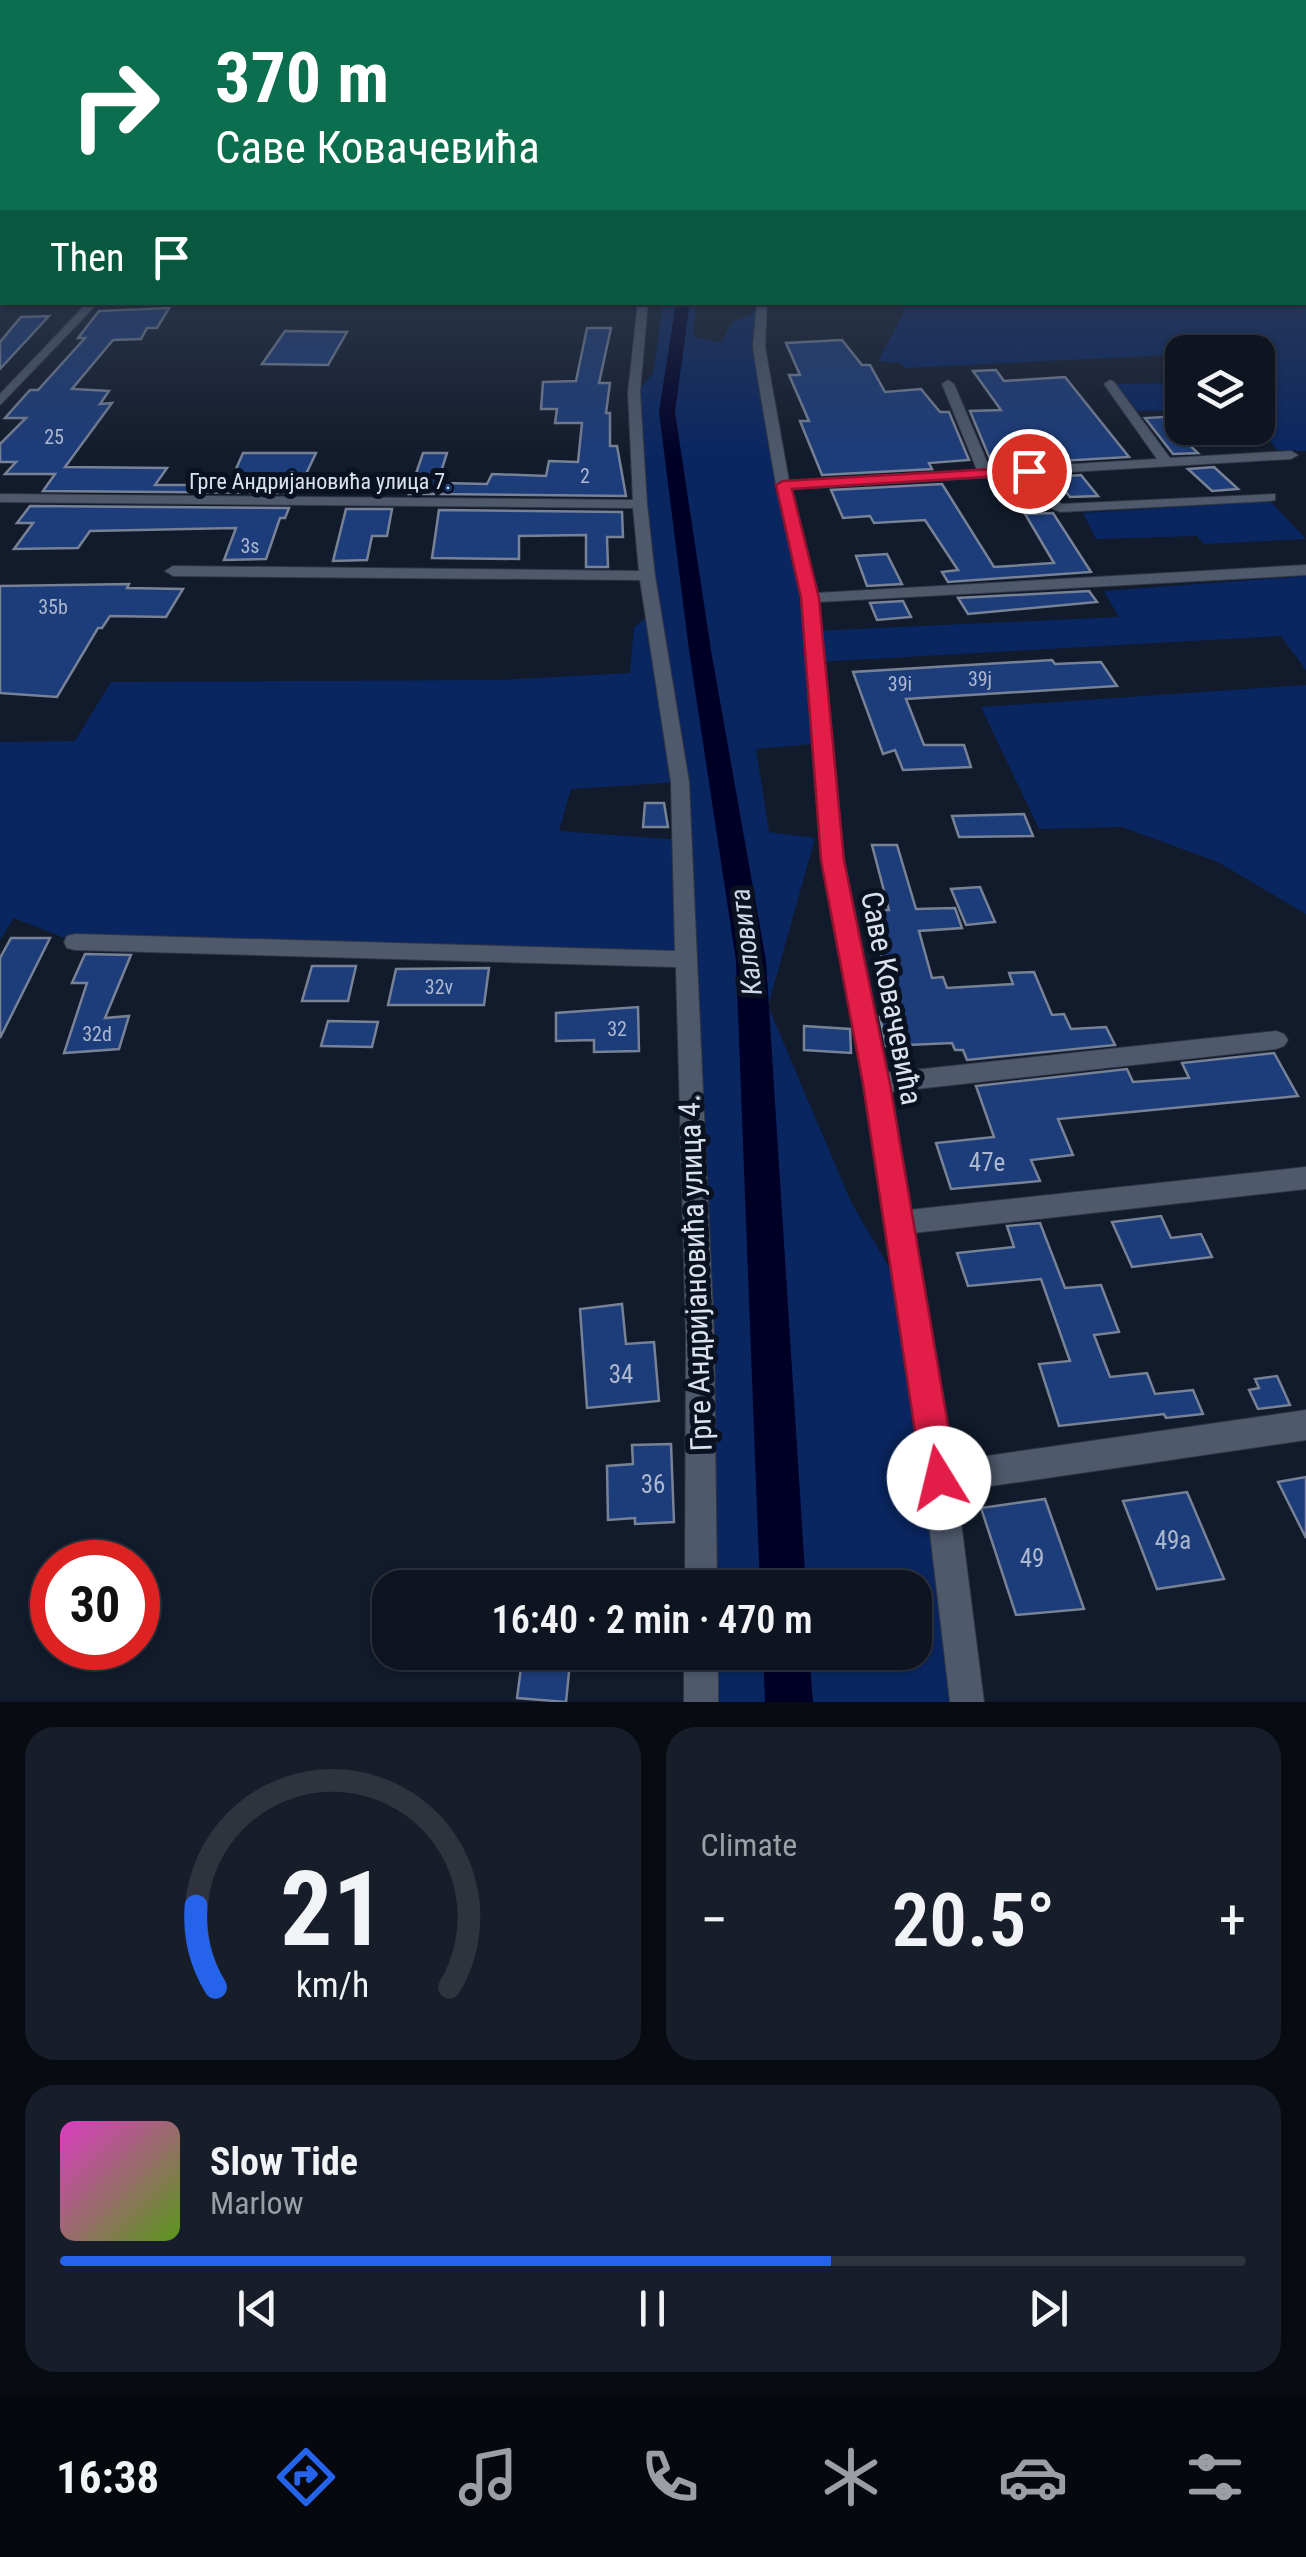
<!DOCTYPE html>
<meta charset="utf-8">
<style>
:root{--surface:#0e1420;--page:#171d29;--text:#f1f3f6;--muted:#9b9ea5;--line:#2e333e;--accent:#2563eb}
body{margin:0;font-family:"Roboto Condensed",sans-serif;background:var(--page);color:var(--text);height:100vh;display:flex;flex-direction:column;font-size:38px;white-space:nowrap}
*{box-sizing:border-box;margin:0}
p{font-size:32px;color:var(--muted)}
.icon{flex:none;width:55px;height:55px;fill:none;stroke:currentColor;stroke-width:2;stroke-linecap:round;stroke-linejoin:round}
.map{position:relative;height:1702px;overflow:hidden}
.panel{display:flex;flex-direction:column;gap:25px;padding:25px;background:#080b12;flex:1}
.panel>*{flex:none}
.top-card{position:absolute;left:0px;top:0px;width:1308px;height:305px;box-shadow:0 2px 8px #0004,0 0 0 2px var(--line);background:#0b6e4f;color:#fff;overflow:hidden}
.buttons{position:absolute;left:1165px;top:335px;display:grid;gap:20px}
.buttons a{display:grid;place-items:center;width:110px;height:110px;border-radius:20px;background:var(--surface);box-shadow:0 2px 8px #0004,0 0 0 2px var(--line);font-size:50px}
.speed{position:absolute;left:30px;top:1540px;display:flex;gap:20px;font-size:50px;font-weight:700;text-align:center}
.speed>*{display:grid;place-content:center;width:130px;height:130px;border-radius:50%;background:var(--surface);box-shadow:0 2px 8px #0004,0 0 0 2px var(--line);line-height:1}
.speed .limit{border:15px solid #d22;background:#fff;color:#111}
.pin{position:absolute;display:grid;place-items:center;width:85px;height:85px;color:#fff;margin:-42px;border:5px solid #fff;border-radius:50%;box-shadow:0 2px 10px #0007}
.me{position:absolute;width:110px;margin:-55px;rotate:351deg;stroke-linejoin:round;filter:drop-shadow(0 0 8px #0008)}
.turn{display:flex;align-items:center;gap:35px;height:210px;padding:0 50px;font-size:45px}
.turn .icon{width:130px;height:130px;stroke-width:2.5}
.turn b{display:block;font-size:70px;line-height:85px}
.then{display:flex;align-items:center;height:95px;padding:0 50px;background:#0003;gap:20px;font-size:38px}
.big{font-size:75px;font-weight:600;line-height:1.1}
.panel .tile{flex:1;display:flex;flex-direction:column;justify-content:center;gap:15px;min-width:0;padding:0 35px;border-radius:30px;background:var(--page)}
.panel .dial{align-items:center;gap:0}
.dial svg{height:260px;overflow:visible;fill:none;stroke:var(--line);stroke-width:7;stroke-linecap:round;text-anchor:middle}
.dial text{fill:var(--text);stroke:none}
.song{display:flex;align-items:center;gap:30px}
.cover{width:120px;height:120px;border-radius:15px;background:linear-gradient(135deg,hsl(310 70% 55%),hsl(90 70% 35%))}
.played{height:10px;border-radius:5px;background:linear-gradient(90deg,var(--accent) 65%,var(--line) 65%)}
.keys{display:flex;justify-content:space-around;direction:ltr}
.heat{display:flex;justify-content:space-between;align-items:center;font-size:55px;direction:ltr}
.panel .tiles{flex:1;display:grid;gap:25px;grid-template-columns:1fr 1fr}
.tile:last-child{grid-column:span 2}
.trip{position:absolute;left:372px;top:1570px;width:560px;height:100px;border-radius:30px;background:var(--surface);box-shadow:0 2px 8px #0004,0 0 0 2px var(--line);font-weight:600;line-height:100px;text-align:center}
.dock{display:flex;height:160px;justify-content:space-around;align-items:center;background:#06080d;color:var(--muted)}
.dock .icon{width:70px;height:70px}
.dock .selected{color:var(--accent)}
.dock b{font-size:45px;color:var(--text)}
.map>svg:first-child{display:block}
</style>
<div class="map">
<svg width="1306" height="1702" viewBox="0 0 1306 1702">
<rect width="100%" height="100%" fill="#121b2b"/>
<g fill="#0a2661" fill-rule="evenodd">
<polygon points="1306,290 1306,451 1277,450 1262,430 1215,433 1211,428 1258,428 1258,352 1182,352 1182,366 1172,355 905,368 901,363 878,361 904,312 901,303 1305,302"/>
<path d="M663,303H696L693,336L721,343L732,322L761,311L759,348L801,560L799,597L806,624L811,744L756,749L769,832L815,838L768,1006L851,1202L911,1305L966,1702H699V1653L915,1652V1588L699,1587L684,959L75,942L14,918L0,940V742L75,741L111,682L501,680L630,673L634,627L655,611L634,395L653,374ZM679,782L681,840L559,831L571,789Z"/>
<polygon points="1182,383 1182,410 1132,411 1111,384"/>
<polygon points="1270,501 1306,539 1204,544 1197,536 1096,539 1083,513"/>
<polygon points="1306,576 1306,670 1281,636 817,662 813,631 1119,617 1104,591"/>
<polygon points="1306,685 1306,914 1218,862 1122,827 1039,829 981,707"/>
</g>
<g fill="none" stroke-linecap="round" stroke-linejoin="round">
<g fill="#000027" fill-rule="evenodd">
<polygon points="676,302 690,302 675,412 711,650 766,961 806,1588 760,1588 736,961 689,650 659,412"/>
<polygon points="763,1652 809,1652 813,1702 765,1702"/>
</g>
</g>
<g fill="#1d3c7a" stroke="#778297" stroke-width="2.5">
<polygon points="169,308 157,328 147,328 141,339 113,340 72,389 109,391 100,404 112,403 65,467 167,468 155,485 229,485 243,453 316,453 297,493 43,491 55,474 5,474 16,462 0,462 0,444 26,418 5,418 30,390 38,390 85,338 78,338 99,311"/>
<polygon points="49,316 0,369 0,342 21,317"/>
<polygon points="587,328 611,328 599,383 610,383 606,413 610,413 610,446 617,446 626,496 441,494 443,483 487,484 492,474 546,476 549,461 578,462 582,423 555,423 557,409 541,409 543,382 576,381"/>
<polygon points="285,331 347,332 328,365 262,364"/>
<polygon points="842,340 862,365 870,365 885,392 921,389 940,412 949,412 969,460 929,463 932,469 822,475 800,421 809,421 789,375 800,375 786,343"/>
<polygon points="996,370 1004,381 1065,377 1129,457 1042,462 990,459 970,411 1001,410 973,371"/>
<polygon points="1182,416 1182,438 1198,453 1173,454 1145,418"/>
<polygon points="423,453 447,453 434,494 409,494"/>
<polygon points="1214,467 1238,489 1212,491 1188,469"/>
<polygon points="1081,475 1098,496 1070,497 1054,477"/>
<polygon points="942,484 994,567 1054,563 1025,514 1053,513 1091,572 948,582 942,572 958,570 925,520 874,523 870,516 843,518 831,490"/>
<polygon points="30,506 289,508 285,518 280,518 266,559 224,560 236,528 90,531 78,548 14,549 33,523 17,523"/>
<polygon points="346,509 392,509 387,536 372,536 367,560 333,561"/>
<polygon points="439,510 622,512 623,537 607,537 608,567 586,567 586,535 519,536 519,559 432,558"/>
<polygon points="887,554 902,584 867,586 856,556"/>
<polygon points="129,584 127,588 183,589 166,617 110,616 102,628 98,628 57,697 0,693 0,586"/>
<polygon points="1089,591 1097,602 968,614 958,598"/>
<polygon points="903,601 911,617 877,620 870,603"/>
<polygon points="1052,660 1055,664 1101,662 1117,686 906,699 924,745 964,745 971,767 903,770 895,750 883,754 853,672"/>
<polygon points="645,803 664,803 668,827 643,827"/>
<polygon points="1024,814 1033,836 959,837 952,816"/>
<polygon points="872,845 897,845 916,909 955,908 962,928 919,931 932,978 943,977 947,988 1013,984 1009,973 1034,972 1052,1015 1064,1014 1071,1029 1106,1027 1115,1045 967,1060 963,1050 955,1050 952,1043 886,1046 880,1017 896,1017 870,910 889,910"/>
<polygon points="980,887 995,922 966,925 951,889"/>
<polygon points="11,938 50,938 0,1038 0,958"/>
<polygon points="85,954 131,955 105,1018 129,1016 119,1049 64,1053 87,983 72,983"/>
<polygon points="312,966 356,966 348,1001 302,1001"/>
<polygon points="489,968 484,1005 388,1005 396,969"/>
<polygon points="638,1007 639,1051 594,1052 594,1040 556,1041 556,1013"/>
<polygon points="328,1021 378,1022 372,1047 321,1046"/>
<polygon points="804,1026 850,1029 851,1053 804,1050"/>
<polygon points="1274,1053 1298,1096 1058,1119 1073,1155 1031,1160 1040,1181 951,1189 936,1143 994,1137 976,1086 1127,1069 1133,1082 1189,1078 1182,1063"/>
<polygon points="1161,1216 1171,1238 1201,1234 1212,1257 1132,1267 1112,1222"/>
<polygon points="1040,1223 1065,1288 1101,1285 1119,1332 1094,1335 1110,1377 1147,1373 1155,1394 1193,1390 1203,1414 1166,1418 1164,1414 1059,1426 1039,1364 1070,1361 1041,1279 968,1286 957,1253 1014,1247 1007,1226"/>
<polygon points="622,1304 626,1344 654,1342 659,1401 587,1408 580,1309"/>
<polygon points="1277,1376 1290,1405 1258,1409 1249,1390 1259,1388 1255,1379"/>
<polygon points="671,1444 674,1522 635,1524 635,1518 608,1520 607,1466 633,1464 632,1445"/>
<polygon points="1306,1477 1306,1538 1278,1482"/>
<polygon points="1187,1492 1224,1579 1157,1589 1123,1501"/>
<polygon points="1045,1499 1084,1609 1016,1615 981,1508"/>
<polygon points="523,1652 571,1652 566,1702 517,1698"/>
</g>
<g fill="none" stroke-linecap="round" stroke-linejoin="round">
<defs>
<g id="street">
<polygon points="88,302 99,302 0,405 0,394"/>
<polygon points="638,302 648,302 640,392 647,504 655,576 689,782 714,1336 717,1588 685,1588 686,1336 676,967 75,950 67,948 64,942 67,936 75,934 675,951 671,782 640,580 173,576 165,571 173,566 639,571 633,508 0,502 0,494 633,500 628,392"/>
<polygon points="757,302 767,302 765,347 789,481 977,470 942,384 948,380 954,384 990,469 1157,459 1104,384 1110,380 1114,382 1170,458 1291,451 1298,455 1291,459 1037,474 1052,498 1062,504 1275,494 1275,500 1270,501 1060,512 1042,504 1025,475 791,489 817,593 1306,565 1306,575 818,602 842,860 886,1073 1276,1031 1284,1034 1288,1040 1284,1046 1276,1049 889,1092 909,1210 1306,1167 1306,1189 913,1233 952,1461 1306,1410 1306,1440 957,1491 984,1702 950,1702 925,1490 864,1084 822,860 802,598 776,485 757,374 753,347"/>
<rect x="684" y="1652" width="34" height="50"/>
</g>
</defs>
<use href="#street" stroke="#323643" stroke-width="2"/>
<use href="#street" fill="#4e596c" fill-rule="evenodd"/>
</g>
<linearGradient id="sky" x2="0" y2="1"><stop stop-color="#0a0f18"/><stop offset="0.48" stop-color="#333f55"/><stop offset="1" stop-color="#333f55" stop-opacity="0"/></linearGradient>
<rect width="1306" height="460" fill="url(#sky)"/>
<polygon fill="#e11d48" stroke="#92132f" stroke-width="2.5" points="1029,467 1036,471 1034,474 792,489 819,598 844,860 890,1084 957,1478 952,1490 939,1495 927,1490 922,1478 863,1084 821,860 801,598 776,485 783,481"/>
<g text-anchor="middle" dominant-baseline="central" stroke-width="10" stroke-linejoin="round" paint-order="stroke">
<g font-size="20" fill="#acb8d0">
<text x="54" y="437">25</text>
<text x="585" y="476">2</text>
<text x="250" y="546">3s</text>
<text x="53" y="607">35b</text>
<text x="980" y="679">39j</text>
<text x="900" y="684">39i</text>
<text x="439" y="987">32v</text>
<text x="617" y="1029">32</text>
<text x="97" y="1034">32d</text>
</g>
<g font-size="22" fill="#dbe2ed" stroke="#0a1221">
<text x="320" y="481">Грге Андријановића улица 7.</text>
</g>
<g font-size="25" fill="#acb8d0">
<text x="987" y="1162">47e</text>
<text x="621" y="1374">34</text>
<text x="653" y="1484">36</text>
<text x="1173" y="1540">49a</text>
<text x="1032" y="1558">49</text>
</g>
<g font-size="28" font-style="italic" fill="#cfd9ec" stroke="#0a1221">
<text transform="translate(746 942) rotate(-97)">Каловита</text>
</g>
<g font-size="30" fill="#dbe2ed" stroke="#0a1221">
<text transform="translate(892 998) rotate(79)">Саве Ковачевића</text>
<text transform="translate(695 1273) rotate(-92)">Грге Андријановића улица 4.</text>
</g>
</g>
</svg>
<div class="buttons">
<a><svg class="icon" aria-label="layers" viewBox="0 0 24 24"><path d="M12 4l9 5-9 5-9-5zM3 14l9 5 9-5"/></svg></a>
</div>
<div class="speed"><div class="limit">30</div></div>
<div class="pin" style="left:1029px;top:471px;background:#d93025"><svg class="icon" aria-label="arrive" viewBox="0 0 24 24"><path d="M6 21V4h12l-3 4 3 4H6"/></svg></div>
<svg class="me" style="left:939px;top:1478px" viewBox="-20 -20 40 40"><circle r="19" fill="#fff"/><path d="M0-13L10 11 0 6-10 11z" fill="#e11d48"/></svg>
<div class="trip">16:40 · 2 min · 470 m</div>
<div class="top-card">
<div class="turn"><svg class="icon" aria-label="right" viewBox="0 0 24 24"><path d="M7 20v-9h11M14 6l5 5-5 5"/></svg><div><b>370 m</b>Саве Ковачевића</div></div>
<div class="then">Then<svg class="icon" aria-label="arrive" viewBox="0 0 24 24"><path d="M6 21V4h12l-3 4 3 4H6"/></svg></div>
</div>
</div>
<section class="panel">
<div class="tiles">
<div class="tile dial"><svg viewBox="0 0 100 80">
<path d="M14 69A42 42 0 1 1 86 69"/>
<path d="M14 69A42 42 0 0 1 8 44" stroke="#2563eb"/>
<text x="50" y="56" font-size="32" font-weight="700">21</text>
<text x="50" y="72" font-size="11">km/h</text>
</svg></div>
<div class="tile"><p>Climate</p>
<div class="heat"><a>−</a><b class="big">20.5°</b><a>+</a></div>
</div>
<div class="tile">
<div class="song"><i class="cover"></i><div><b>Slow Tide</b><p>Marlow</p></div></div>
<div class="played"></div>
<div class="keys"><svg class="icon" aria-label="previous" viewBox="0 0 24 24"><path d="M18 5L8 12l10 7zM5 5v14"/></svg><svg class="icon" aria-label="pause" viewBox="0 0 24 24"><path d="M8 5v14M16 5v14"/></svg><svg class="icon" aria-label="next" viewBox="0 0 24 24"><path d="M6 5l10 7-10 7zM19 5v14"/></svg></div>
</div>
</div>
</section>
<nav class="dock">
<b>16:38</b>
<svg class="icon selected" aria-label="directions" viewBox="0 0 24 24"><path d="M12 3l9 9-9 9-9-9zM9 14v-3h6M13 9l2 2-2 2"/></svg>
<svg class="icon" aria-label="music" viewBox="0 0 24 24"><path d="M9 18V5l10-2v13"/><circle cx="6" cy="18" r="3"/><circle cx="16" cy="16" r="3"/></svg>
<svg class="icon" aria-label="phone" viewBox="0 0 24 24"><path d="M5 4h4l2 5-3 2q2 4 5 5l2-3 5 2v4C11 20 4 13 5 4z"/></svg>
<svg class="icon" aria-label="climate" viewBox="0 0 24 24"><path d="M12 3v18M4 7l16 10M4 17L20 7"/></svg>
<svg class="icon" aria-label="car" viewBox="0 0 24 24"><path d="M5 17H2v-5l4-1 3-4h7l3 4 3 1v5h-3M9 17h6M6 11h13"/><circle cx="7" cy="17" r="2"/><circle cx="17" cy="17" r="2"/></svg>
<svg class="icon" aria-label="filters" viewBox="0 0 24 24"><path d="M4 7h16M4 17h16"/><circle cx="9" cy="7" r="2"/><circle cx="15" cy="17" r="2"/></svg>
</nav>
